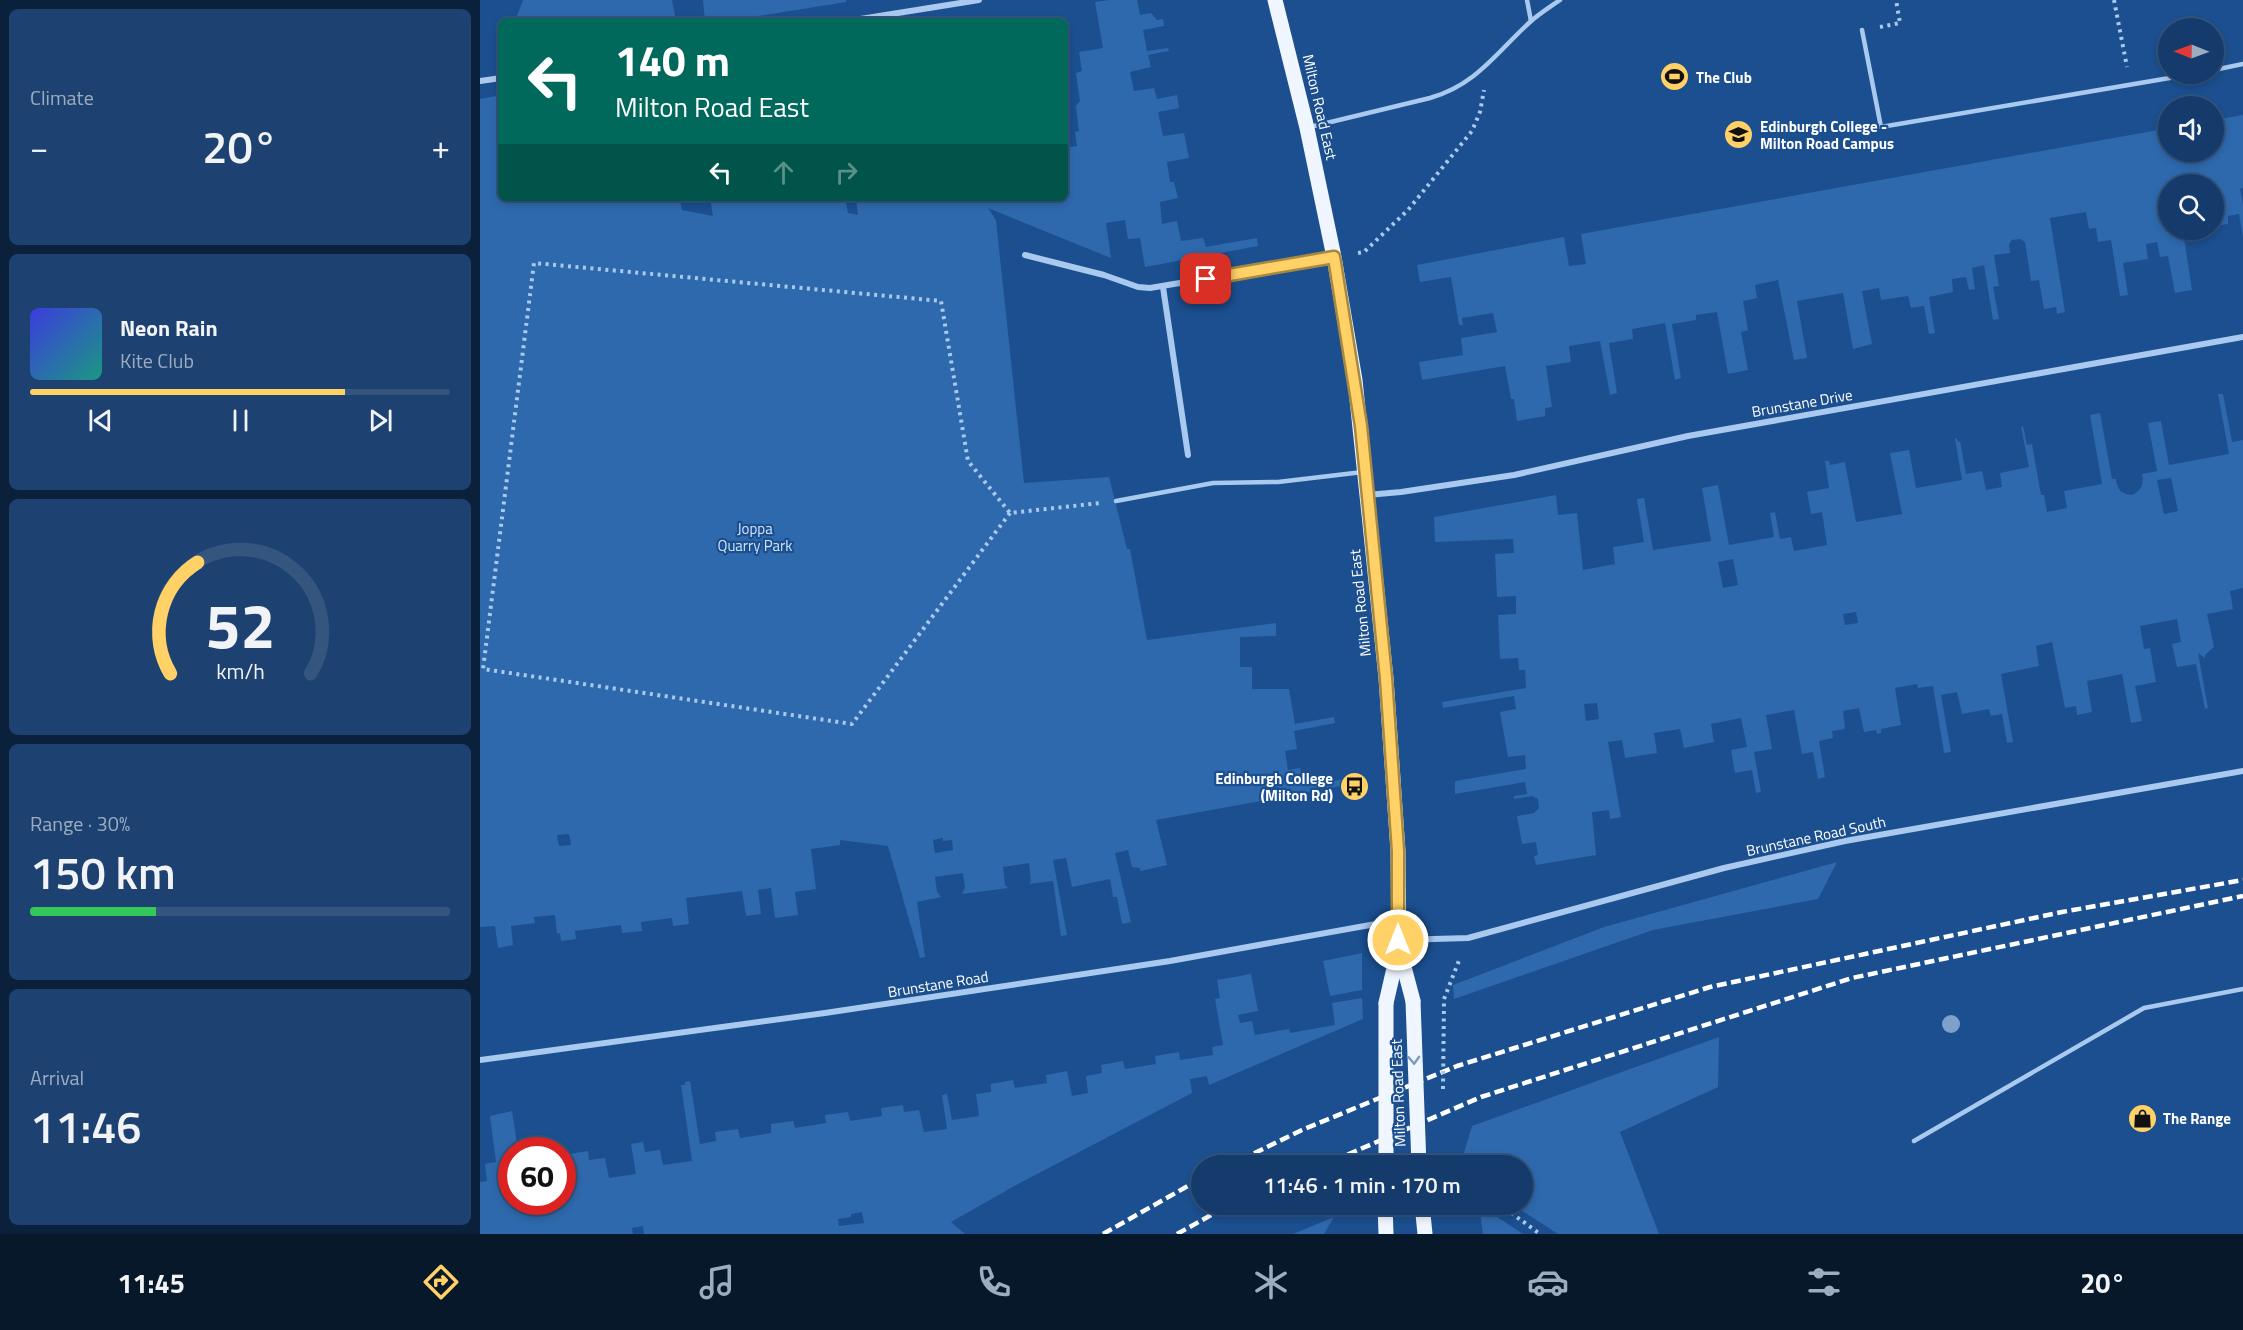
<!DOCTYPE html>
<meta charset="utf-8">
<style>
:root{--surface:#143b6b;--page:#1d4271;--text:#f1f3f6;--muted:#9dadc1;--line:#33557e;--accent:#ffd166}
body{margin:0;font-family:"Titillium Web",sans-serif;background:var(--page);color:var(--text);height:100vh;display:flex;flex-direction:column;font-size:22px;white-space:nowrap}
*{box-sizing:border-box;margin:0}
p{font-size:20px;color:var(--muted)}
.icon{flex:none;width:33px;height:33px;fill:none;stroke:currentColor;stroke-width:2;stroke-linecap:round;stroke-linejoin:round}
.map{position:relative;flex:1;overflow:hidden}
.details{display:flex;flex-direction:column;gap:9px;padding:9px;background:#0b203b;width:480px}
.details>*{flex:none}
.banner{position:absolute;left:18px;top:18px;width:570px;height:183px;border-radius:9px;box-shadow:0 3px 9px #0003,0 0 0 2px var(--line);background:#00695c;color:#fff;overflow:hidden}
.needle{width:39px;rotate:271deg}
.controls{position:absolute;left:1678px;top:18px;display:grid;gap:12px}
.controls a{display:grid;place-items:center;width:66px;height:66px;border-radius:50%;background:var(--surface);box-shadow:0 3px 9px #0003,0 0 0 2px var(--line);font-size:30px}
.speed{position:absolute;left:18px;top:1137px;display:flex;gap:12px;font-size:30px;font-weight:700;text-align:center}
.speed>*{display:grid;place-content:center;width:78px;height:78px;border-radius:50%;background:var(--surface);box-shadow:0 3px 9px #0003,0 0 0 2px var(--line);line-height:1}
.speed .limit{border:9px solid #d22;background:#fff;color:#111}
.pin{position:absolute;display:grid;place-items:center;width:51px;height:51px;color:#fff;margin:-26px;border-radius:12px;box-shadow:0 3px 9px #0006}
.me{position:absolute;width:66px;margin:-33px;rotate:0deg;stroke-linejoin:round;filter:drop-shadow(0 0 4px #0008)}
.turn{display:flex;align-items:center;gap:21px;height:126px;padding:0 18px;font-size:27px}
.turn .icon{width:78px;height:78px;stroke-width:2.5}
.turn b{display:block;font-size:42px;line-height:51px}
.lanes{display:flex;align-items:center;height:57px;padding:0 18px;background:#0003;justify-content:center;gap:30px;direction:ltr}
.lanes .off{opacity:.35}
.big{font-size:45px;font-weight:600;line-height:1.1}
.details .card{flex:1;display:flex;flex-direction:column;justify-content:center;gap:9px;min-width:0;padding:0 21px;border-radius:9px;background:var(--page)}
.details .dial{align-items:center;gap:0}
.dial svg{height:156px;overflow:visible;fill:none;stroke:var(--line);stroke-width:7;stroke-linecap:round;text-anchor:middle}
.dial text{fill:var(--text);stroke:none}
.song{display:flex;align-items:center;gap:18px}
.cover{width:72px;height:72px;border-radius:9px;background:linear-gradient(135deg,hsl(240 70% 55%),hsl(170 70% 35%))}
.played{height:6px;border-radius:3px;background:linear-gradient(90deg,var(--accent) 75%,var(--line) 75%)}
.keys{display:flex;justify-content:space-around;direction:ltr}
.heat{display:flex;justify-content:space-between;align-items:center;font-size:33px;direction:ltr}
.charge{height:9px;border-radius:4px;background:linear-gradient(90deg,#34c759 30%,var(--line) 0)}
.trip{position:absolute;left:711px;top:1155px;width:342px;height:60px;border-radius:30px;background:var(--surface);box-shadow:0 3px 9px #0003,0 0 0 2px var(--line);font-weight:600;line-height:60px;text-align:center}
.tabs{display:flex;height:96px;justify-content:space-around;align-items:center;background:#08182b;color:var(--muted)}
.tabs .icon{width:42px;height:42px}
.tabs .current{color:var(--accent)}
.tabs b{font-size:27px;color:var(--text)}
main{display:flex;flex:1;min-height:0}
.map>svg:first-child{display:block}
</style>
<main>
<section class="details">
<div class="card"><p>Climate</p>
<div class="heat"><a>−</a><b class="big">20°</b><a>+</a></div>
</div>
<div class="card">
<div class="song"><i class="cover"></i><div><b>Neon Rain</b><p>Kite Club</p></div></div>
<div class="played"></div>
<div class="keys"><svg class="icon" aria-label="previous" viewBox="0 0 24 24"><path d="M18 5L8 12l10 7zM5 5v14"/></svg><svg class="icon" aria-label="pause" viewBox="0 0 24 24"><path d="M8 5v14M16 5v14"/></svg><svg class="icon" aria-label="next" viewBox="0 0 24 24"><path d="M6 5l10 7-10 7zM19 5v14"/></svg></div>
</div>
<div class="card dial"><svg viewBox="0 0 100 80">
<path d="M14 69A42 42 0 1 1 86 69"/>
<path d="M14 69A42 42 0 0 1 28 12" stroke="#ffd166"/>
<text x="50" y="56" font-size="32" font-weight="700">52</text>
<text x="50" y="72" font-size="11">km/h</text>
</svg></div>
<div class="card"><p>Range · 30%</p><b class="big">150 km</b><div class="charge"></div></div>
<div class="card"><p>Arrival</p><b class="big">11:46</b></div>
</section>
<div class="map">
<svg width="1763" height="1234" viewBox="0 0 1763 1234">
<rect width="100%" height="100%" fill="#1b4f8f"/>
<g fill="#2e69ad" fill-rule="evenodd">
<polygon points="43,0 192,0 196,21 51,21 37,16"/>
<polygon points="223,0 366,0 366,2 248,21 225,21"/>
<path d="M630,0H657L660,15L671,13L677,20L683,19L684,26L663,30L667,51L688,48L689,51L668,55L671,67L650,72L654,91L674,88L677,99L697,95L699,108L678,112L683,136L704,133L709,158L687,162L690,182H694L698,198L680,202L682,224L697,221L701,241L723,238L726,247L777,238L778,246L665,267L660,238L648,239L645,220L626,223L631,258L508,208L516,220L544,483L629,477L647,549H650L667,640L796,623V636L760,637V667H772V689H809L815,724L854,717L855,723L814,731L817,749L805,751L808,770L820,768L824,786L865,779L866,785L800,797L798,787L780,790L781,801L676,820L687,865L660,871V868L652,867L648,850L635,853L651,922L642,924L637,897H633L630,879L592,887L586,858L573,860L587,935L581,936L573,881L549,884L551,881L549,863L523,867L525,885L528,888L482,894L485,888L483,873L455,877L457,892L461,897L437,902L445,957L440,958L408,846L360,840V845L331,849L336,889L315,892L318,915L295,918L291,888L278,890L281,914L266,916L262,891L206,898L209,924L193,926L192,918L161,922L162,931L142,933L141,925L95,931L96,939L81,941L80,933L77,934L75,915L54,917L55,923L31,926L33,945L18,948L15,926L0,927V99L21,95V198H147L167,203V198H199L202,210L233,216L230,198H365L368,213L378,215L376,198H585V148L597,146L595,132L599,131L596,106L600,101L596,73L602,71L599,52L623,48L615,2ZM89,834L91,845L79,846L77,835ZM463,838V841L472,840L473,850L455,853L453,840Z"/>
<polygon points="1763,115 1763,188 1760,189 1763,204 1763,237 1759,214 1748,216 1748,224 1734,226 1734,184 1689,184 1689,230 1713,230 1703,231 1712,290 1695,293 1688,256 1680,257 1677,242 1666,244 1668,259 1643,263 1648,295 1640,296 1631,240 1618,242 1616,228 1609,229 1606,212 1570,218 1585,312 1577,314 1576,307 1564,309 1559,280 1551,281 1545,242 1540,239 1532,240 1529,244 1530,253 1514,255 1519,286 1513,287 1519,319 1513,320 1504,265 1492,268 1495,289 1489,290 1486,277 1472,279 1473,292 1449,297 1455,333 1449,334 1444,306 1431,308 1428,296 1401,300 1399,288 1382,291 1392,344 1373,349 1363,293 1317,301 1327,358 1314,360 1298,280 1275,285 1277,298 1263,301 1268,330 1261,332 1268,370 1248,374 1237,312 1216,315 1216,320 1192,324 1201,378 1195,380 1185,323 1152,329 1153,339 1129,343 1137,393 1130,395 1120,341 1089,346 1091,362 1066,366 1072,407 1065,408 1065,416 1037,421 1034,399 1031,399 1025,366 942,380 939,362 983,355 981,338 1017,332 1013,313 982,318 983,325 979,325 971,277 940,282 937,265 1084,237 1089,266 1106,264 1101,234 1689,128 1689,152 1734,152 1734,120"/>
<path d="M1738,394H1743L1752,442L1763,440V588L1750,591L1753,609L1727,614L1734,647L1725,655V658L1718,653L1728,708L1725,709L1716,664L1697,667L1692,644L1701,642L1697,619L1660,626L1664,649L1670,648L1676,682L1655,686L1662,721L1651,723L1642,674L1607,681L1612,712L1597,715L1596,706L1585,708L1572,642L1556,646L1559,666L1521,674L1533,742L1527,743L1522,714L1511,716L1509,709L1482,714L1477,692L1461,695L1471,752L1464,753L1453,686L1438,688L1437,684L1415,688L1421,725L1401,729V733L1397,734L1396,730L1384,732L1379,708L1363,711L1365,729L1352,731L1353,738L1339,741L1345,777L1338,779L1333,752L1322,754L1314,710L1286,715L1292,749L1274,752L1281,792L1276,793L1272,770L1255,773L1251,750L1267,747L1261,718L1231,724L1234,742L1204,748L1200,729L1174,733L1177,753L1145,758L1142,740L1128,742L1141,817L1130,819L1129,810L1112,812L1116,855L1056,865L1054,856L1058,855L1056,842L1042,844L1037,816L1054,813L1059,808L1058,799L1052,796L1034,799V796L1047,794L1045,782L975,794V781L1046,769L1045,755L1028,757L1020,712L1036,709L1034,696L963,708L962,702L1046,688L1045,670H1039L1038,658L1020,659L1018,615L1036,614V596L1017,597L1015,554L1034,553L1033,539L955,542L954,517L1076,495L1078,515L1097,513L1103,570L1135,564L1133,547L1164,542L1157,499L1164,498L1173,550L1231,541L1222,488L1238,485L1249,545L1294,537L1290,513L1295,512L1300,539L1311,537L1314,551L1347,545L1342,512L1331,514L1327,492L1349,488L1345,461H1349L1350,465L1365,462L1376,522L1422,514L1410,453L1429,450L1436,488L1482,480L1475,439L1477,438L1478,442L1480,441L1486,474L1502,471L1506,490L1522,487L1520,473L1549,467L1541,427L1543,426L1547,445L1552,444L1561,495H1564L1567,512L1587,508L1584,491L1622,484L1610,415L1620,413L1632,479H1636C1637,489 1641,494 1652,495C1662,490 1664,484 1662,474L1677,471L1668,423L1681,421L1689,465L1749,454ZM1691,478L1698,511L1684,514L1677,480ZM1253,559L1258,585L1243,588L1238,562ZM1376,612L1378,623L1365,625L1363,614ZM1117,703L1119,719L1106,721L1104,704Z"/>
<polygon points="1357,862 1338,899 1173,930 974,999 973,985 1124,927"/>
<polygon points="882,953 882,990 850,996 843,961"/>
<path d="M771,974L778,1011L758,1015L760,1023L772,1021L775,1035L809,1029L810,1033L855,1025L852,1003L882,998L883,1019L729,1085L727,1076L710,1079L712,1093L538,1184L471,1222L485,1234H164L163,1226L152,1228L153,1234H0V1182L7,1181L5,1164L16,1162L10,1116L32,1111L38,1150H32V1202H82L83,1155L108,1151L109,1160L125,1158L129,1178L156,1174L151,1144L163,1142L165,1152L180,1150L183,1165L212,1161L201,1085H205V1082L210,1081L220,1144L236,1141L235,1132L258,1129L260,1138L291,1133V1124L313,1121L315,1128L346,1123L345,1115L368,1112L370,1121L402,1116L401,1108L423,1105L424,1112L439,1110L444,1132L467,1129L462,1095L467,1094L472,1120L499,1116L496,1094L511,1092V1084L533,1080L535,1088L567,1083L566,1075L587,1071L592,1096L608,1093L606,1076L622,1073L621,1065L643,1061L645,1069L676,1064L675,1056L699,1052L700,1060L733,1055L732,1047L743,1045L735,999L740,998L737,980ZM382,1212L384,1223L359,1226L358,1219L371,1217V1214Z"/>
<polygon points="1239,1037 1238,1087 1140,1132 1179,1234 1078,1234 1033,1205 1042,1204 1042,1166 991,1165 983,1156 992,1126"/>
<polygon points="999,1205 1043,1234 1003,1234"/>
<polygon points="854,1217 844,1234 813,1234"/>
</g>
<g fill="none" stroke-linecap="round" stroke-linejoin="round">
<g stroke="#a9c9ee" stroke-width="4" stroke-dasharray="3 4.5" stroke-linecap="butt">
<polyline points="1634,0 1647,67"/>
<polyline points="1400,27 1420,23 1416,0"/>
<polyline points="878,253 884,252 928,210 992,131 1000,112 1004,90"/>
<polyline points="530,513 372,724 3,669 54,263 461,301 488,461 530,513 620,503"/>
<polyline points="964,999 980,958"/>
<polyline points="963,1156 973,1166"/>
<polyline points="1019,1204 1060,1234"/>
</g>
<g stroke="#a9c9ee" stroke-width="4.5">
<polyline points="1047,0 1051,21"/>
<polyline points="1382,30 1401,127 1713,74"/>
<polyline points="1734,70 1763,64"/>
<path d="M830,127L950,98C996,85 1016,53 1050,22C1059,14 1070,7 1080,0"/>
<polyline points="636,501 733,483 798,482 883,472"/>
<polyline points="1434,1141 1664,1008 1763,989"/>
</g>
<g stroke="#a9c9ee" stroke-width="6">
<polyline points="368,21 499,0"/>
<polyline points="0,81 21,78"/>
<polyline points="545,255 624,275 658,287 670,288 854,257"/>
<polyline points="683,287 708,455"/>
<polyline points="887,495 921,492 1034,475 1208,436 1763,337"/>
<polyline points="919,940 988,938 1244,868 1365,841 1763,771"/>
<polyline points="0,1060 345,1013 690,961 918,920"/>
</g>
<g stroke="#f0f6ff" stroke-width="15">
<polyline points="795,0 827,128 854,257 875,380 906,678 918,851 919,948 933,1001"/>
<polyline points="906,1003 918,951"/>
<polyline points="905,1204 906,1234"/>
<polyline points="942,1204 945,1234"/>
</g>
<g stroke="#fff" stroke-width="4.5" stroke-dasharray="10 4.5" stroke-linecap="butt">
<polyline points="748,1166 822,1130 977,1066 1230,987 1582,912 1763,880"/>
<polyline points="841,1166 1001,1097 1372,978 1763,896"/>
<polyline points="623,1234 722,1178"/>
<polyline points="697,1234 751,1204"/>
</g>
<polyline stroke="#a9c9ee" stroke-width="4" stroke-dasharray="3 4.5" stroke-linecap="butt" points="963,1089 964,999"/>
<g stroke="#f0f6ff" stroke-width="15">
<polyline points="933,1001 939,1166"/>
<polyline points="906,1166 906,1003"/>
</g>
</g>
<circle fill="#7ea0ca" cx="1471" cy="1024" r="9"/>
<defs><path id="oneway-chevron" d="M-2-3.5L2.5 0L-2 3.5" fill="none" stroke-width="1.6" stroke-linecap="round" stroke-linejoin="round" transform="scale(1.5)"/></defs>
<use stroke="#7b9ac1" href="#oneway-chevron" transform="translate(934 1060) rotate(88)"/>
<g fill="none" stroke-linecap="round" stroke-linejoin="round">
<defs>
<polyline id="route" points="726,279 854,257 881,426 906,678 918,851 918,940"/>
</defs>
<use href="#route" stroke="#a68842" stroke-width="15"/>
<use href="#route" stroke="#ffd166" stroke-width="10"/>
</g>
<defs>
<symbol id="stadium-disc" viewBox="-11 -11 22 22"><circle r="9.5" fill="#ffd166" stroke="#1b4f8f"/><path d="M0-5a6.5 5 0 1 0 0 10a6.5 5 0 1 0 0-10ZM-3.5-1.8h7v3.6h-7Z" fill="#111"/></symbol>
<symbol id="university-disc" viewBox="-11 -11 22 22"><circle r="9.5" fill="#ffd166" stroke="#1b4f8f"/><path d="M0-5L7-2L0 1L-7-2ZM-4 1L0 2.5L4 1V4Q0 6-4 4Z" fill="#111"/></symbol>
<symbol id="bus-disc" viewBox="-11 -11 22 22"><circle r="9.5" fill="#ffd166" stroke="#1b4f8f"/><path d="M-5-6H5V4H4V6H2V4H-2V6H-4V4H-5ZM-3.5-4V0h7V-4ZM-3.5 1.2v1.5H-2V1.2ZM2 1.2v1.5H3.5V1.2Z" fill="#111"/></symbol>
<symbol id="shop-disc" viewBox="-11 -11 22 22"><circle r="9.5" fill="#ffd166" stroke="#1b4f8f"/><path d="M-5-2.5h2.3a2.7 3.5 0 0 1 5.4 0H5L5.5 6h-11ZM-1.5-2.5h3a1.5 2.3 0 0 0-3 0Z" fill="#111"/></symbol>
</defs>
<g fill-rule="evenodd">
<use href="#stadium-disc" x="1178" y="60" width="33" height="33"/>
<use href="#university-disc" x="1242" y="118" width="33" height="33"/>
<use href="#bus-disc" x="858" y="770" width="33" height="33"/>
<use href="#shop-disc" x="1646" y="1102" width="33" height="33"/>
</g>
<g text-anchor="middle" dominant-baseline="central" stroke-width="4.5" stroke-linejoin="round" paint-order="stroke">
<g font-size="15" font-weight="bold" fill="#fff" stroke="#1b4f8f" text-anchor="start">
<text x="1216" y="77">The Club</text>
<text x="1280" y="126">Edinburgh College -<tspan x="1280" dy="17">Milton Road Campus</tspan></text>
<text x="853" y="778" text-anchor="end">Edinburgh College<tspan x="853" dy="17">(Milton Rd)</tspan></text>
<text x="1683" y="1118">The Range</text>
</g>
<g font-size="15" fill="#fff" stroke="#1b4f8f">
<text transform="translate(840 107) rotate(77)">Milton Road East</text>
<text transform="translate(1322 403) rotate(-10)">Brunstane Drive</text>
<text transform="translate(880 603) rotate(-96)">Milton Road East</text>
<text transform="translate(1336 836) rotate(-12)">Brunstane Road South</text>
<text transform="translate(458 984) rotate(-9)">Brunstane Road</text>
<text transform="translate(918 1093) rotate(-92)">Milton Road East</text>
</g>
<g font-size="15" fill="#cfe3fa" stroke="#1b4f8f">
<text x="275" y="528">Joppa<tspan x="275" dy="17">Quarry Park</tspan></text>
</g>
</g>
</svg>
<div class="controls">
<a><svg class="needle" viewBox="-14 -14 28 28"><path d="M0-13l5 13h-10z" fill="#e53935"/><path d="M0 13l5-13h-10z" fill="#9dadc1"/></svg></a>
<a><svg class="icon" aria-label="sound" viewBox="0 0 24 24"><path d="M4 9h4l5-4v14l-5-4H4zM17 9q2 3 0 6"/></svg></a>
<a><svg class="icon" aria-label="search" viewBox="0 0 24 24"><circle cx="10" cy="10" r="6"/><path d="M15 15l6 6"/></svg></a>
</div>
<div class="speed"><div class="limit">60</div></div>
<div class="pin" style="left:726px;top:279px;background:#d93025"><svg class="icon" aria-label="arrive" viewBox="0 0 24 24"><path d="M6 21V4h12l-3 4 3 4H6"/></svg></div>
<svg class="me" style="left:918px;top:940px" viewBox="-20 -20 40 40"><circle r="17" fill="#ffd166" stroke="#fff" stroke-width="3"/><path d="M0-11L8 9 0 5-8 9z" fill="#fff"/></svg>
<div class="trip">11:46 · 1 min · 170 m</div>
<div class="banner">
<div class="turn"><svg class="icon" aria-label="left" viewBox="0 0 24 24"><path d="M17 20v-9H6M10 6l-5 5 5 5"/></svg><div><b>140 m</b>Milton Road East</div></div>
<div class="lanes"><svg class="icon" aria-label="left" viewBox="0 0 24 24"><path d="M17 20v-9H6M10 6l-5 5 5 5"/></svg><svg class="icon off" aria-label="ahead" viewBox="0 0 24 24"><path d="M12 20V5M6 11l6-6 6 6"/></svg><svg class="icon off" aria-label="right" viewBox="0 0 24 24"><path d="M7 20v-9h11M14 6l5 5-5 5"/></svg></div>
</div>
</div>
</main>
<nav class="tabs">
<b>11:45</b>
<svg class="icon current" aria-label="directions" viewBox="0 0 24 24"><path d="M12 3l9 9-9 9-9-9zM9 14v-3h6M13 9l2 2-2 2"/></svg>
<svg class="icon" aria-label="music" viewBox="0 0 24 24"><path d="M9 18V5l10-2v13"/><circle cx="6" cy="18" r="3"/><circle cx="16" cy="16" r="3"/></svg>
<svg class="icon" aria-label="phone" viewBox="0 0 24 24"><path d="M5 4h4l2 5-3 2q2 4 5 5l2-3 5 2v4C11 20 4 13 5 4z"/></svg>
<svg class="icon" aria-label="climate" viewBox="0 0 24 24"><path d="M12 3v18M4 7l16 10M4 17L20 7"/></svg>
<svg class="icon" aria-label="car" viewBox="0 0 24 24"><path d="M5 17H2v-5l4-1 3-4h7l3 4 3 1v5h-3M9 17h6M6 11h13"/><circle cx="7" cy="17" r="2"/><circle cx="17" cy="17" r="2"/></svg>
<svg class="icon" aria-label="filters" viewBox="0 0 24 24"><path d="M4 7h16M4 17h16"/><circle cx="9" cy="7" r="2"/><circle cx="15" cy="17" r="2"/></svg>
<b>20°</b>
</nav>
